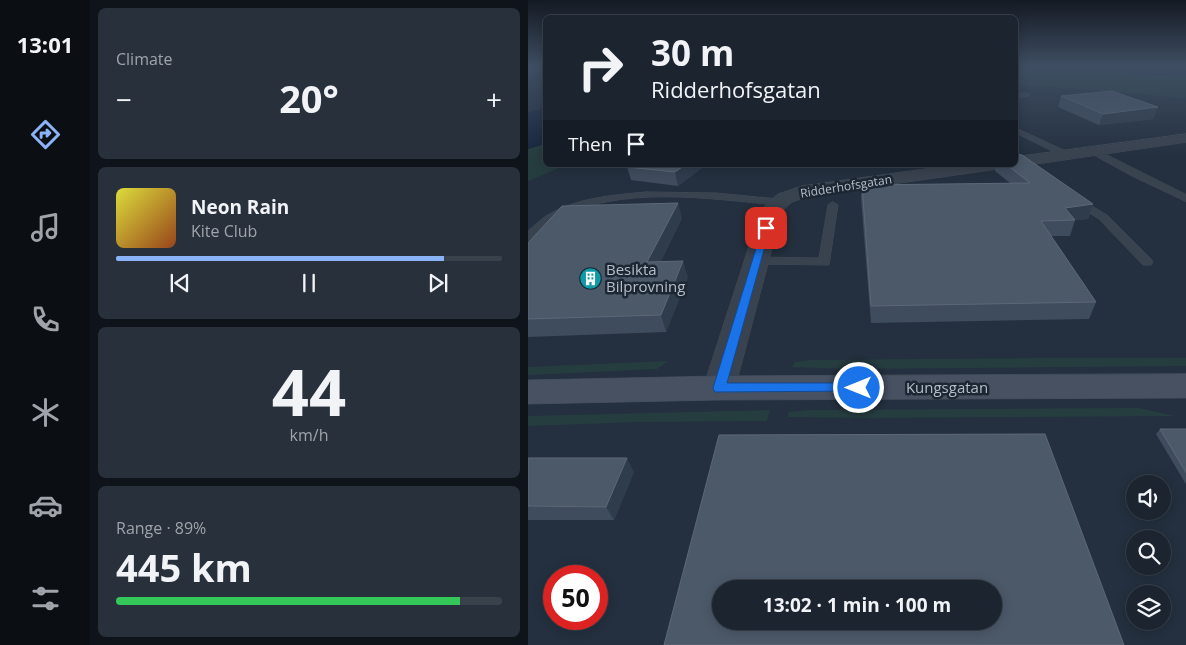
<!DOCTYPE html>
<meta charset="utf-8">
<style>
:root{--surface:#1b242f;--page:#28303b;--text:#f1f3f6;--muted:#a0a4aa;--line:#39414b;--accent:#8bb4f8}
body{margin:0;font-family:"Open Sans",sans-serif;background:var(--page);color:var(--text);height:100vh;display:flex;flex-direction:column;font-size:19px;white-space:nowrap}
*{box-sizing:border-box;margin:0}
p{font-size:16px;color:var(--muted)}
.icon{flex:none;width:28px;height:28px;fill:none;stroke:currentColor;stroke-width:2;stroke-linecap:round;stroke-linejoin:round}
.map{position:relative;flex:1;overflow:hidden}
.sheet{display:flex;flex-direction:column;gap:8px;padding:8px;background:#0f141a;width:438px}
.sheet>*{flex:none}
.guide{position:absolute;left:15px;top:15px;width:475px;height:152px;border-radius:8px;box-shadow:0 2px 12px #0003,0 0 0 1px var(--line);background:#1b242f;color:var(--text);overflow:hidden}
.controls{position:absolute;left:598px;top:475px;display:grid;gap:10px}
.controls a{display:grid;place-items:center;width:45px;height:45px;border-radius:50%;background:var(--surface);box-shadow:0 2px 12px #0003,0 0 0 1px var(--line);font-size:25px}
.speed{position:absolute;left:15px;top:565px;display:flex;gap:10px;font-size:25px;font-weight:700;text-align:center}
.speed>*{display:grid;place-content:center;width:65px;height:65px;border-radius:50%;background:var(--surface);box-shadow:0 2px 12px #0003,0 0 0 1px var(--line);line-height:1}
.speed .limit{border:8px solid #d22;background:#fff;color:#111}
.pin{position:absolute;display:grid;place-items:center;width:42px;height:42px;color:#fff;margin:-21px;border-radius:10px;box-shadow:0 2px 8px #0006}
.me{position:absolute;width:55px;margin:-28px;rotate:270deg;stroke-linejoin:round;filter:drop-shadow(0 0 4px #0008)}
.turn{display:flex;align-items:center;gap:18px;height:105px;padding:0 25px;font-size:22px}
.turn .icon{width:65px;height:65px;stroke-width:2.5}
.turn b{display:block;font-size:35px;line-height:42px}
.then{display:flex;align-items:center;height:48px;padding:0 25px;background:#0003;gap:10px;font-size:19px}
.big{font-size:38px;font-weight:700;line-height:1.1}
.sheet .card{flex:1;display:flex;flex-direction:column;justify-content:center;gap:8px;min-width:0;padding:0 18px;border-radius:8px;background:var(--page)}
.sheet .dial{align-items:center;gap:0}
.dial b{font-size:65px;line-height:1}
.song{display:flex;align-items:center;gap:15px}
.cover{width:60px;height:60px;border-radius:8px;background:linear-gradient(135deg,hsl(60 70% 55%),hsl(20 70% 35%))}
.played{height:5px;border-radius:2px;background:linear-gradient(90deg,var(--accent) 85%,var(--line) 85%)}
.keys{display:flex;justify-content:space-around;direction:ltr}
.heat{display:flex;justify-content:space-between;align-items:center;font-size:28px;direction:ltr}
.charge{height:8px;border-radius:4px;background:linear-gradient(90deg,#34c759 89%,var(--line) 0)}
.trip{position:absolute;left:184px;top:580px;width:290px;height:50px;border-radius:25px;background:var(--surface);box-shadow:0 2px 12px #0003,0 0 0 1px var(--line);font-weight:700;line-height:50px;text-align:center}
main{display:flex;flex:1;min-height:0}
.tabs{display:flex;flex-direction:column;width:90px;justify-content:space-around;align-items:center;background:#0b0e13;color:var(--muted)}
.tabs .icon{width:35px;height:35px}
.tabs .current{color:var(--accent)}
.tabs b{font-size:22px;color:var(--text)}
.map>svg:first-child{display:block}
</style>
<main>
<nav class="tabs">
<b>13:01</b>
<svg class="icon current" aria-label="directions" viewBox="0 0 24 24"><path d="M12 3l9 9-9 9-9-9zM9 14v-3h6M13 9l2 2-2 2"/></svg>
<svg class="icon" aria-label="music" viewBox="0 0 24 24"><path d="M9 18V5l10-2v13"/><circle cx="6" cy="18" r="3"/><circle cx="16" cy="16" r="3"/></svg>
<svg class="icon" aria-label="phone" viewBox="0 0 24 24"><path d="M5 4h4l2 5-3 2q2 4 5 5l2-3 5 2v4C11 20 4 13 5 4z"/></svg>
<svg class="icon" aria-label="climate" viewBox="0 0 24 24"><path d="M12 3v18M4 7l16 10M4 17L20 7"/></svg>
<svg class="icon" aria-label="car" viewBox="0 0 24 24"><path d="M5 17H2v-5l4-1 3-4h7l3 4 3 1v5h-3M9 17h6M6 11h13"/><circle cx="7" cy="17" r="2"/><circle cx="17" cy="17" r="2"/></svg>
<svg class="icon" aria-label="filters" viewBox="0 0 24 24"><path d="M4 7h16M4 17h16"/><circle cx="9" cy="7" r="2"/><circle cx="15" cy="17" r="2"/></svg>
</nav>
<section class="sheet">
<div class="card"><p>Climate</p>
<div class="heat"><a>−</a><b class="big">20°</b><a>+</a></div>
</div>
<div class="card">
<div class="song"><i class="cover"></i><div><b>Neon Rain</b><p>Kite Club</p></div></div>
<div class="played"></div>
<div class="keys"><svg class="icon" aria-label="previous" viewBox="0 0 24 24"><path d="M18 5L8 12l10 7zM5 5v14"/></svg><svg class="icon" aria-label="pause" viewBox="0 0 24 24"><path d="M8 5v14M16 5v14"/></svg><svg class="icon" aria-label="next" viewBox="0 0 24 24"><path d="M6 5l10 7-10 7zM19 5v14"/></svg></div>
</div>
<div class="card dial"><b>44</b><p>km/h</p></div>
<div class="card"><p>Range · 89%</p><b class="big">445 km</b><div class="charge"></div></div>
</section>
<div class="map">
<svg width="659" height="645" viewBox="0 0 659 645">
<rect width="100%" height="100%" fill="#24303f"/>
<g fill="#263d40">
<polygon points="488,67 628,76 658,75 658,98 488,84"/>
<polygon points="17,144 18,165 39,165 0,181 0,149"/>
<polygon points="508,358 658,358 658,366 321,369 264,367 267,362 283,360"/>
<polygon points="140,361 129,369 0,375 0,367"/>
<polygon points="610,408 647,416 337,418 260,417 261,412 284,410"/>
<polygon points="242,410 239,421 111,422 0,426 0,416"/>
</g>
<g fill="#17263d">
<polygon points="488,66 658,66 658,75 628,76"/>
<polygon points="17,105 17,144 0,149 0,112 11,110"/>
</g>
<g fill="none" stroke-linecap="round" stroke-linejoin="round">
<defs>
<g id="lane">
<polygon points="499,93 502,95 501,96 488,98 488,94"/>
<polygon points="488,128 542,153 543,155 536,157 488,133"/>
<polygon points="565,148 659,195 659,202 606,177 562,153 562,149"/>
<path d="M118,192L188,193L250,199L255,202L250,205C182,199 90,184 28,220C19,225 12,233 4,239L0,241V231C6,226 12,220 18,216C47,198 85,195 118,192Z"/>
<polygon points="547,196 579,215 623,259 625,262 623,265 615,265 571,219 543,201 542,199"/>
<polygon points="305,202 310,205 301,265 224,264 222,261 228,257 291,258 300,205"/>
</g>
<g id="street">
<polygon points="659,134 659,142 488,167 482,165 488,165 488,157"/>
<polygon points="426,165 471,165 469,169 463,170 281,196 264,202 254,211 207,388 202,396 191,400 180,396 175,388 232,212 240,202 250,194 274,186"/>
</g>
<polygon id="secondary" points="659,374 659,398 191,400 0,404 0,380 191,376"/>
</defs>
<use href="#lane" stroke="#424b58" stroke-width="1"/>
<use href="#street" stroke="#424b58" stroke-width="1"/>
<use href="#secondary" stroke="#424b58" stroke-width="1"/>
<use href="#lane" fill="#39424f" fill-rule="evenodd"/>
<use href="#street" fill="#39424f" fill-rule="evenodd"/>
<use href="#secondary" fill="#475162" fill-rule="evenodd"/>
</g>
<g fill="#3f4c5d">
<polygon points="533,96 630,107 625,119 571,125 530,107"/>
<polygon points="101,165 178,165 150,186 103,180 99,167"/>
<polygon points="468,165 488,165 565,204 560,219 547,220 542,236 523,236 568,302 561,319 343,323 333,199 334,185 482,183 467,171"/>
<polygon points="154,218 133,261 160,277 138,332 0,337 0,243"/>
<polygon points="632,429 659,429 659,486 628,434"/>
<polygon points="0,458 106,472 86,520 0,520"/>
</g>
<g fill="#2f3c4c">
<polygon points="5,66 7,66 9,70 0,79 0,72"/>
<polygon points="630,107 625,119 571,125 575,114"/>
<polygon points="157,165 178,165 150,186 147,172"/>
<polygon points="150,203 154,218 125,278 119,262"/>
<polygon points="565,204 560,219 547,220 537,208"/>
<polygon points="155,261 160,277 138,332 133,315"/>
<polygon points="99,458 106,472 86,520 78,507"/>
</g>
<g fill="#4c5969" stroke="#5c6878" fill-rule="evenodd">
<polygon points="0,66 5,66 0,72"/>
<polygon points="584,91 630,107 575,114 533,96"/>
<polygon points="488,154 494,155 565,204 537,208 547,220 513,221 568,302 343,306 334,185 502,183 479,165 488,165"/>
<polygon points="101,165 157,165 147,172 99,167"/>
<polygon points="150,203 119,262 155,261 133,315 0,319 0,243 34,206"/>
<polygon points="632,429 659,429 659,474"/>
<path d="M517,434L596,645H136L191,435ZM192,589H465V621H192Z"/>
<polygon points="0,458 99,458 78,507 0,506"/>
</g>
<linearGradient id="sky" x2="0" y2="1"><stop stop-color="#141a23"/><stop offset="0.42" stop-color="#3f4e63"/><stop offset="1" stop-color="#3f4e63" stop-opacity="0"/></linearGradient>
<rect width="659" height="157" fill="url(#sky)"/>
<polygon fill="#1a73e8" stroke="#114b97" points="235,226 242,228 199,383 331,383 336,384 338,388 336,391 187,392 185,388"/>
<defs>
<symbol id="building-disc" viewBox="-11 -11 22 22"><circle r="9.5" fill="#0f9aa8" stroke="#1d2734"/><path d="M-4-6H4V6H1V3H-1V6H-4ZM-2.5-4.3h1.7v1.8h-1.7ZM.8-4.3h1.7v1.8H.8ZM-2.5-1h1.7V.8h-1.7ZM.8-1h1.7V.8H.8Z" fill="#fff"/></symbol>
</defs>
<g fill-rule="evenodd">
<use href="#building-disc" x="50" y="266" width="25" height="25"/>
</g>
<g text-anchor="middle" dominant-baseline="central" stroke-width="5" stroke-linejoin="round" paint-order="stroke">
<g font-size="12" fill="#b5bdca" stroke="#1d2734">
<text transform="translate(318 186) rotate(-9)">Ridderhofsgatan</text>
</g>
<g font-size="15" fill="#b5bdca" stroke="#1d2734" text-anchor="start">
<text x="78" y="269">Besikta<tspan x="78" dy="17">Bilprovning</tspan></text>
</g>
<g font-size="15" fill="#b5bdca" stroke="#1d2734">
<text x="419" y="387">Kungsgatan</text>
</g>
</g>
</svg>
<div class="controls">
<a><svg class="icon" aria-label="sound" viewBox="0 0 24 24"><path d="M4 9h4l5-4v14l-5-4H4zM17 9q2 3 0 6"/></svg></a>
<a><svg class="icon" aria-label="search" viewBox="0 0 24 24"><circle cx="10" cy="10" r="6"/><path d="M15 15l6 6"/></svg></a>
<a><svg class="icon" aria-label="layers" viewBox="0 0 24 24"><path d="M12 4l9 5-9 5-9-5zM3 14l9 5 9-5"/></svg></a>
</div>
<div class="speed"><div class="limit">50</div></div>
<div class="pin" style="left:238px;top:228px;background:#d93025"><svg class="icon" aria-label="arrive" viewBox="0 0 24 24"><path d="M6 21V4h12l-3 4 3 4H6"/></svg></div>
<svg class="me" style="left:331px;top:388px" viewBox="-20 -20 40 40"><circle r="17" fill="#1a73e8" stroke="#fff" stroke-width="3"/><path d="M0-11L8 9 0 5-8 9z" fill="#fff"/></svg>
<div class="trip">13:02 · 1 min · 100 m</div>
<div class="guide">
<div class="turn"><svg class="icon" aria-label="right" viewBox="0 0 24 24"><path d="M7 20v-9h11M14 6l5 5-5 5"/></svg><div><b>30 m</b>Ridderhofsgatan</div></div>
<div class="then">Then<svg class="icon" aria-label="arrive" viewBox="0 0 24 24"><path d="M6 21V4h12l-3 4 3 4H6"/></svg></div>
</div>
</div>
</main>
